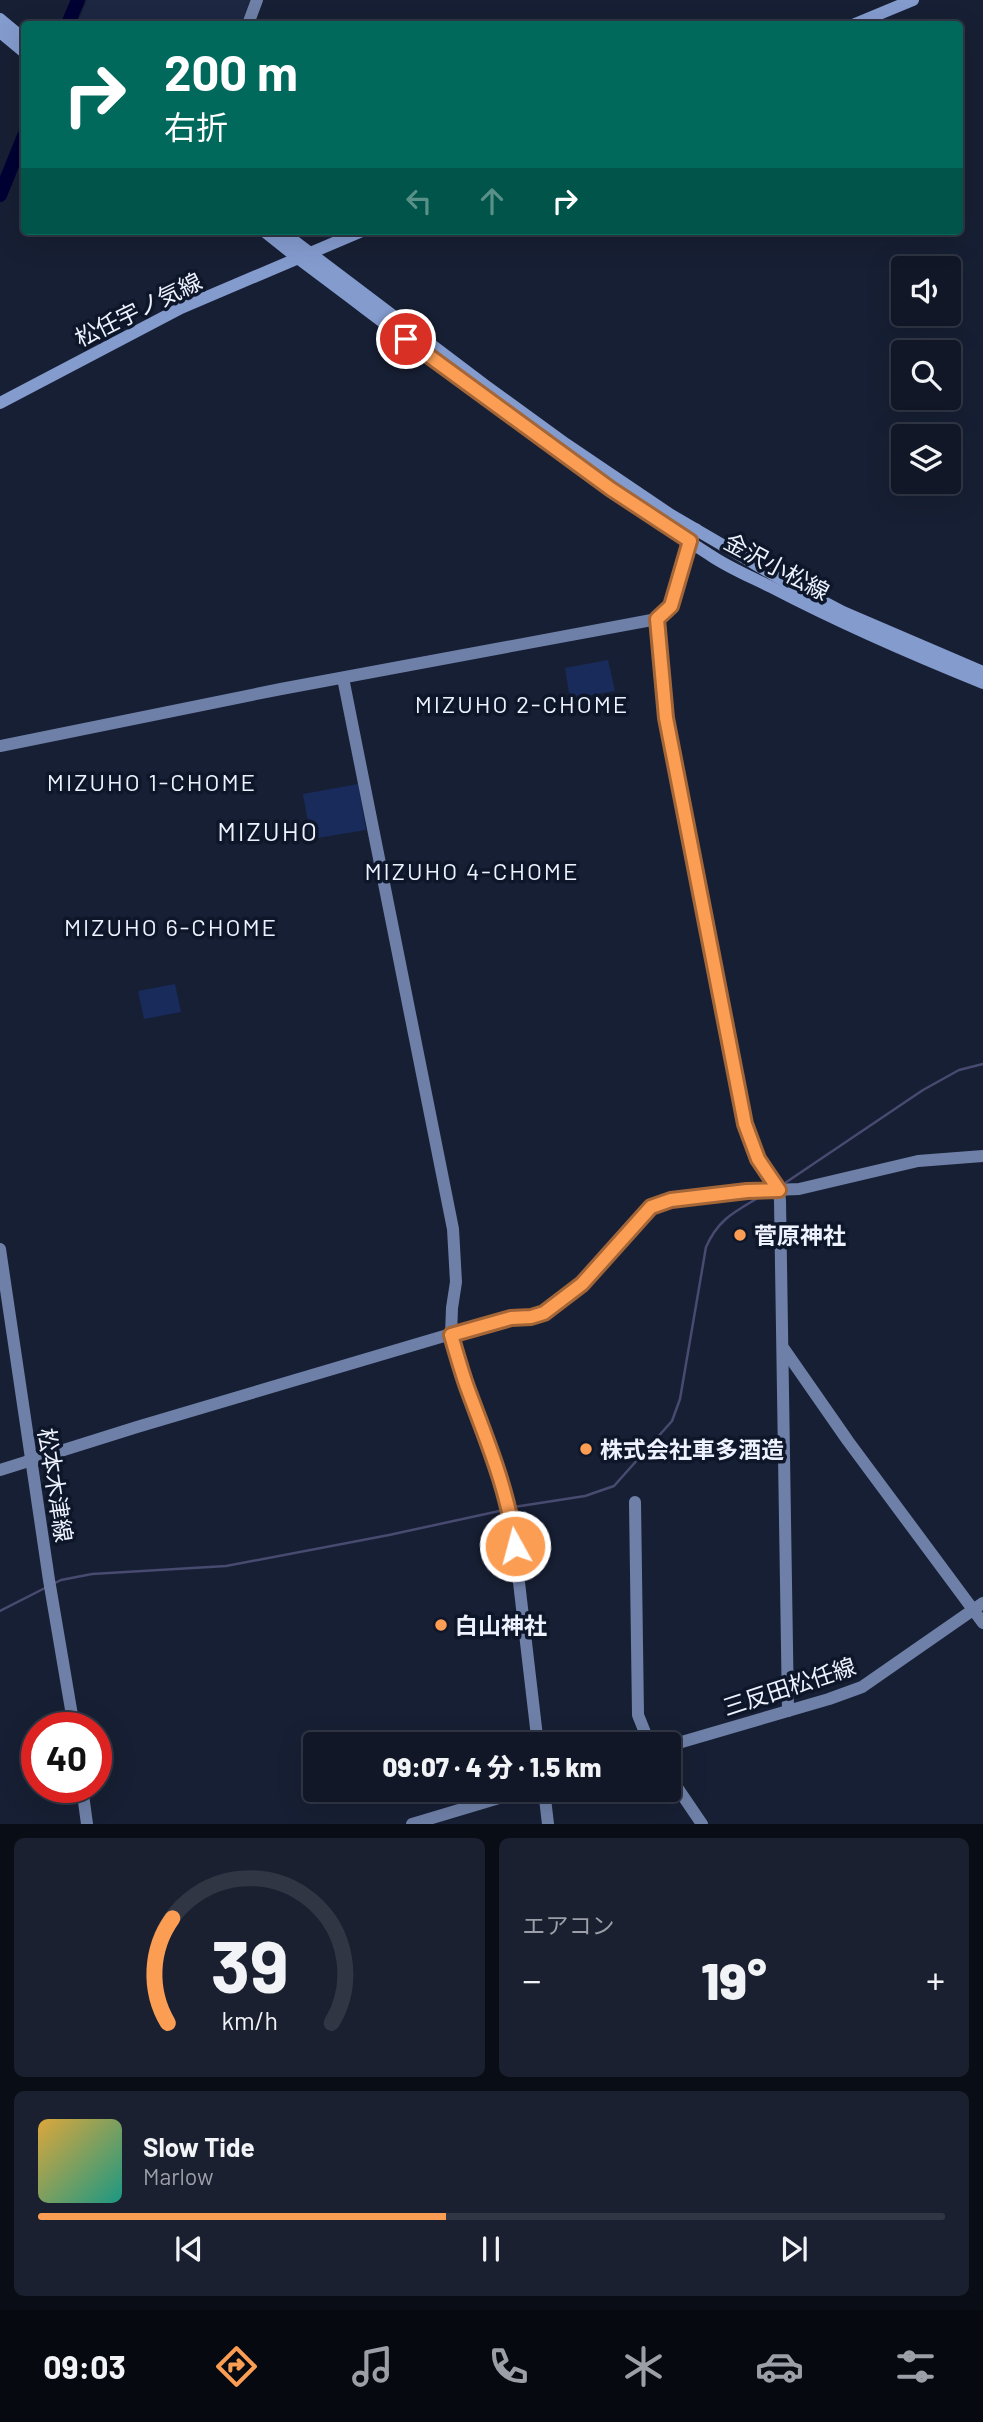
<!DOCTYPE html>
<html lang="ja">
<meta charset="utf-8">
<style>
:root{--surface:#111727;--page:#1a202f;--text:#f1f3f6;--muted:#9c9fa7;--line:#303644;--accent:#fc9d54}
body{margin:0;font-family:Barlow,"Noto Sans JP",sans-serif;background:var(--page);color:var(--text);height:100vh;display:flex;flex-direction:column;font-size:26px;white-space:nowrap}
*{box-sizing:border-box;margin:0}
p{font-size:23px;color:var(--muted)}
.icon{flex:none;width:38px;height:38px;fill:none;stroke:currentColor;stroke-width:2;stroke-linecap:round;stroke-linejoin:round}
.map{position:relative;height:1824px;overflow:hidden}
.sheet{display:flex;flex-direction:column;gap:14px;padding:14px;background:#090d15;flex:1}
.sheet>*{flex:none}
.hud{position:absolute;left:21px;top:21px;width:942px;height:214px;border-radius:7px;box-shadow:0 7px 28px #0002,0 0 0 2px var(--line);background:#00695c;color:#fff;overflow:hidden}
.fabs{position:absolute;left:891px;top:256px;display:grid;gap:14px}
.fabs a{display:grid;place-items:center;width:70px;height:70px;border-radius:7px;background:var(--surface);box-shadow:0 7px 28px #0002,0 0 0 2px var(--line);font-size:35px}
.speed{position:absolute;left:21px;top:1712px;display:flex;gap:14px;font-size:35px;font-weight:700;text-align:center}
.speed>*{display:grid;place-content:center;width:91px;height:91px;border-radius:50%;background:var(--surface);box-shadow:0 7px 28px #0002,0 0 0 2px var(--line);line-height:1}
.speed .limit{border:10px solid #d22;background:#fff;color:#111}
.pin{position:absolute;display:grid;place-items:center;width:60px;height:60px;color:#fff;margin:-30px;border:4px solid #fff;border-radius:50%;box-shadow:0 2px 7px #0007}
.me{position:absolute;width:77px;margin:-38px;rotate:353deg;stroke-linejoin:round;filter:drop-shadow(0 0 5px #0008)}
.turn{display:flex;align-items:center;gap:24px;height:147px;padding:0 28px;font-size:32px}
.turn .icon{width:91px;height:91px;stroke-width:2.5}
.turn b{display:block;font-size:49px;line-height:60px}
.lanes{display:flex;align-items:center;height:66px;padding:0 28px;background:#0003;justify-content:center;gap:35px;direction:ltr}
.lanes .off{opacity:.35}
.big{font-size:52px;font-weight:800;line-height:1.1}
.sheet .tile{flex:1;display:flex;flex-direction:column;justify-content:center;gap:10px;min-width:0;padding:0 24px;border-radius:10px;background:var(--page)}
.sheet .dial{align-items:center;gap:0}
.dial svg{height:182px;overflow:visible;fill:none;stroke:var(--line);stroke-width:7;stroke-linecap:round;text-anchor:middle}
.dial text{fill:var(--text);stroke:none}
.song{display:flex;align-items:center;gap:21px}
.cover{width:84px;height:84px;border-radius:10px;background:linear-gradient(135deg,hsl(40 70% 55%),hsl(170 70% 35%))}
.played{height:7px;border-radius:4px;background:linear-gradient(90deg,var(--accent) 45%,var(--line) 45%)}
.keys{display:flex;justify-content:space-around;direction:ltr}
.heat{display:flex;justify-content:space-between;align-items:center;font-size:38px;direction:ltr}
.sheet .tiles{flex:1;display:grid;gap:14px;grid-template-columns:1fr 1fr}
.tile:last-child{grid-column:span 2}
.trip{position:absolute;left:303px;top:1732px;width:378px;height:70px;border-radius:7px;background:var(--surface);box-shadow:0 7px 28px #0002,0 0 0 2px var(--line);font-weight:800;line-height:70px;text-align:center}
.menu{display:flex;height:112px;justify-content:space-around;align-items:center;background:#070910;color:var(--muted)}
.menu .icon{width:49px;height:49px}
.menu .selected{color:var(--accent)}
.menu b{font-size:32px;color:var(--text)}
.map>svg:first-child{display:block}
</style>
<div class="map">
<svg width="983" height="1824" viewBox="0 0 983 1824">
<rect width="100%" height="100%" fill="#171f34"/>
<polygon fill="#1d2742" points="87,0 250,0 241,24 77,24"/>
<g fill="#192b5b">
<polygon points="608,660 615,691 570,699 565,668"/>
<polygon points="358,784 366,830 311,839 303,794"/>
<polygon points="175,984 181,1012 144,1019 138,991"/>
</g>
<g fill="none" stroke-linecap="round" stroke-linejoin="round">
<g stroke="#484a70" stroke-width="2.5">
<polyline points="785,1183 923,1090 959,1070 983,1064"/>
<path d="M514,1507L585,1496L614,1486L672,1421L680,1399L706,1247C719,1218 735,1212 761,1196"/>
<polyline points="53,1584 61,1580 92,1574 226,1566 389,1535 504,1510"/>
<polyline points="0,1611 47,1587"/>
</g>
<g stroke="#010233" stroke-width="14">
<polyline points="68,24 78,0"/>
<polyline points="0,195 24,136"/>
</g>
<g stroke="#6f80a8" stroke-width="12">
<polyline points="248,24 257,0"/>
<polyline points="657,619 666,718 745,1124 758,1159 779,1190 780,1201 788,1711"/>
<polyline points="343,678 453,1229 456,1282 452,1308 451,1335 466,1385 487,1435 511,1514 538,1745"/>
<polyline points="0,746 281,689 657,619 671,606 680,572 696,529"/>
<polyline points="0,1249 49,1580 74,1727"/>
<polyline points="784,1349 848,1441 983,1623"/>
<polyline points="0,1470 137,1427 478,1326 511,1318 531,1317 544,1313 582,1284 651,1207 671,1200 747,1191 799,1189 918,1161 983,1156"/>
<polyline points="635,1502 638,1715 650,1745"/>
<polyline points="668,1746 829,1699 862,1687 983,1603"/>
<polyline points="668,1774 702,1824"/>
<polyline points="82,1787 87,1824"/>
<polyline points="544,1790 548,1824"/>
<polyline points="412,1824 526,1790"/>
</g>
<g stroke="#849bce" stroke-width="12">
<polyline points="0,19 24,39"/>
<polyline points="855,24 913,0"/>
<polyline points="0,32 24,52"/>
<path d="M264,231L299,259C434,360 568,464 710,555C729,568 751,577 771,587C840,623 911,654 983,683"/>
<polyline points="281,231 486,386 566,444 671,515 786,582 843,612 983,672"/>
<polyline points="0,403 181,308 362,231"/>
</g>
</g>
<g fill="none" stroke-linecap="round" stroke-linejoin="round">
<defs>
<path id="route" d="M406,339L611,489L690,541L671,606L657,619L666,718L745,1124L758,1159L779,1190L747,1191L671,1200L651,1207L582,1284L544,1313L531,1317L511,1318L451,1335C456,1352 461,1370 467,1387C486,1439 508,1489 515,1546"/>
</defs>
<use href="#route" stroke="#a46637" stroke-width="18"/>
<use href="#route" stroke="#fc9d54" stroke-width="12"/>
</g>
<g fill="#fc9d54" stroke="#0e162a" stroke-width="2.5">
<circle cx="740" cy="1235" r="7"/>
<circle cx="586" cy="1449" r="7"/>
<circle cx="441" cy="1625" r="7"/>
</g>
<g text-anchor="middle" dominant-baseline="central" stroke-width="7" stroke-linejoin="round" paint-order="stroke">
<g font-size="23" fill="#edf2fe" stroke="#0e162a">
<text transform="translate(138 309) rotate(-26)">松任宇ノ気線</text>
<text transform="translate(777 566) rotate(28)">金沢小松線</text>
<text transform="translate(56 1485) rotate(81)">松本木津線</text>
<text transform="translate(789 1686) rotate(-18)">三反田松任線</text>
</g>
<g font-size="23" font-weight="bold" fill="#edf2fe" stroke="#0e162a" text-anchor="start">
<text x="754" y="1235">菅原神社</text>
<text x="600" y="1449">株式会社車多酒造</text>
<text x="455" y="1625">白山神社</text>
</g>
<g font-size="24" letter-spacing="2" fill="#edf2fe" stroke="#0e162a">
<text x="522" y="703">MIZUHO 2-CHOME</text>
<text x="152" y="781">MIZUHO 1-CHOME</text>
<text x="472" y="870">MIZUHO 4-CHOME</text>
<text x="171" y="926">MIZUHO 6-CHOME</text>
</g>
<g font-size="26" letter-spacing="2" fill="#edf2fe" stroke="#0e162a">
<text x="268" y="830">MIZUHO</text>
</g>
</g>
</svg>
<div class="fabs">
<a><svg class="icon" aria-label="sound" viewBox="0 0 24 24"><path d="M4 9h4l5-4v14l-5-4H4zM17 9q2 3 0 6"/></svg></a>
<a><svg class="icon" aria-label="search" viewBox="0 0 24 24"><circle cx="10" cy="10" r="6"/><path d="M15 15l6 6"/></svg></a>
<a><svg class="icon" aria-label="layers" viewBox="0 0 24 24"><path d="M12 4l9 5-9 5-9-5zM3 14l9 5 9-5"/></svg></a>
</div>
<div class="speed"><div class="limit">40</div></div>
<div class="pin" style="left:406px;top:339px;background:#d93025"><svg class="icon" aria-label="arrive" viewBox="0 0 24 24"><path d="M6 21V4h12l-3 4 3 4H6"/></svg></div>
<svg class="me" style="left:515px;top:1546px" viewBox="-20 -20 40 40"><circle r="17" fill="#fc9d54" stroke="#fff" stroke-width="3"/><path d="M0-11L8 9 0 5-8 9z" fill="#fff"/></svg>
<div class="trip">09:07 · 4 分 · 1.5 km</div>
<div class="hud">
<div class="turn"><svg class="icon" aria-label="right" viewBox="0 0 24 24"><path d="M7 20v-9h11M14 6l5 5-5 5"/></svg><div><b>200 m</b>右折</div></div>
<div class="lanes"><svg class="icon off" aria-label="left" viewBox="0 0 24 24"><path d="M17 20v-9H6M10 6l-5 5 5 5"/></svg><svg class="icon off" aria-label="ahead" viewBox="0 0 24 24"><path d="M12 20V5M6 11l6-6 6 6"/></svg><svg class="icon" aria-label="right" viewBox="0 0 24 24"><path d="M7 20v-9h11M14 6l5 5-5 5"/></svg></div>
</div>
</div>
<section class="sheet">
<div class="tiles">
<div class="tile dial"><svg viewBox="0 0 100 80">
<path d="M14 69A42 42 0 1 1 86 69"/>
<path d="M14 69A42 42 0 0 1 16 23" stroke="#fc9d54"/>
<text x="50" y="56" font-size="32" font-weight="700">39</text>
<text x="50" y="72" font-size="11">km/h</text>
</svg></div>
<div class="tile"><p>エアコン</p>
<div class="heat"><a>−</a><b class="big">19°</b><a>+</a></div>
</div>
<div class="tile">
<div class="song"><i class="cover"></i><div><b>Slow Tide</b><p>Marlow</p></div></div>
<div class="played"></div>
<div class="keys"><svg class="icon" aria-label="previous" viewBox="0 0 24 24"><path d="M18 5L8 12l10 7zM5 5v14"/></svg><svg class="icon" aria-label="pause" viewBox="0 0 24 24"><path d="M8 5v14M16 5v14"/></svg><svg class="icon" aria-label="next" viewBox="0 0 24 24"><path d="M6 5l10 7-10 7zM19 5v14"/></svg></div>
</div>
</div>
</section>
<nav class="menu">
<b>09:03</b>
<svg class="icon selected" aria-label="directions" viewBox="0 0 24 24"><path d="M12 3l9 9-9 9-9-9zM9 14v-3h6M13 9l2 2-2 2"/></svg>
<svg class="icon" aria-label="music" viewBox="0 0 24 24"><path d="M9 18V5l10-2v13"/><circle cx="6" cy="18" r="3"/><circle cx="16" cy="16" r="3"/></svg>
<svg class="icon" aria-label="phone" viewBox="0 0 24 24"><path d="M5 4h4l2 5-3 2q2 4 5 5l2-3 5 2v4C11 20 4 13 5 4z"/></svg>
<svg class="icon" aria-label="climate" viewBox="0 0 24 24"><path d="M12 3v18M4 7l16 10M4 17L20 7"/></svg>
<svg class="icon" aria-label="car" viewBox="0 0 24 24"><path d="M5 17H2v-5l4-1 3-4h7l3 4 3 1v5h-3M9 17h6M6 11h13"/><circle cx="7" cy="17" r="2"/><circle cx="17" cy="17" r="2"/></svg>
<svg class="icon" aria-label="filters" viewBox="0 0 24 24"><path d="M4 7h16M4 17h16"/><circle cx="9" cy="7" r="2"/><circle cx="15" cy="17" r="2"/></svg>
</nav>
